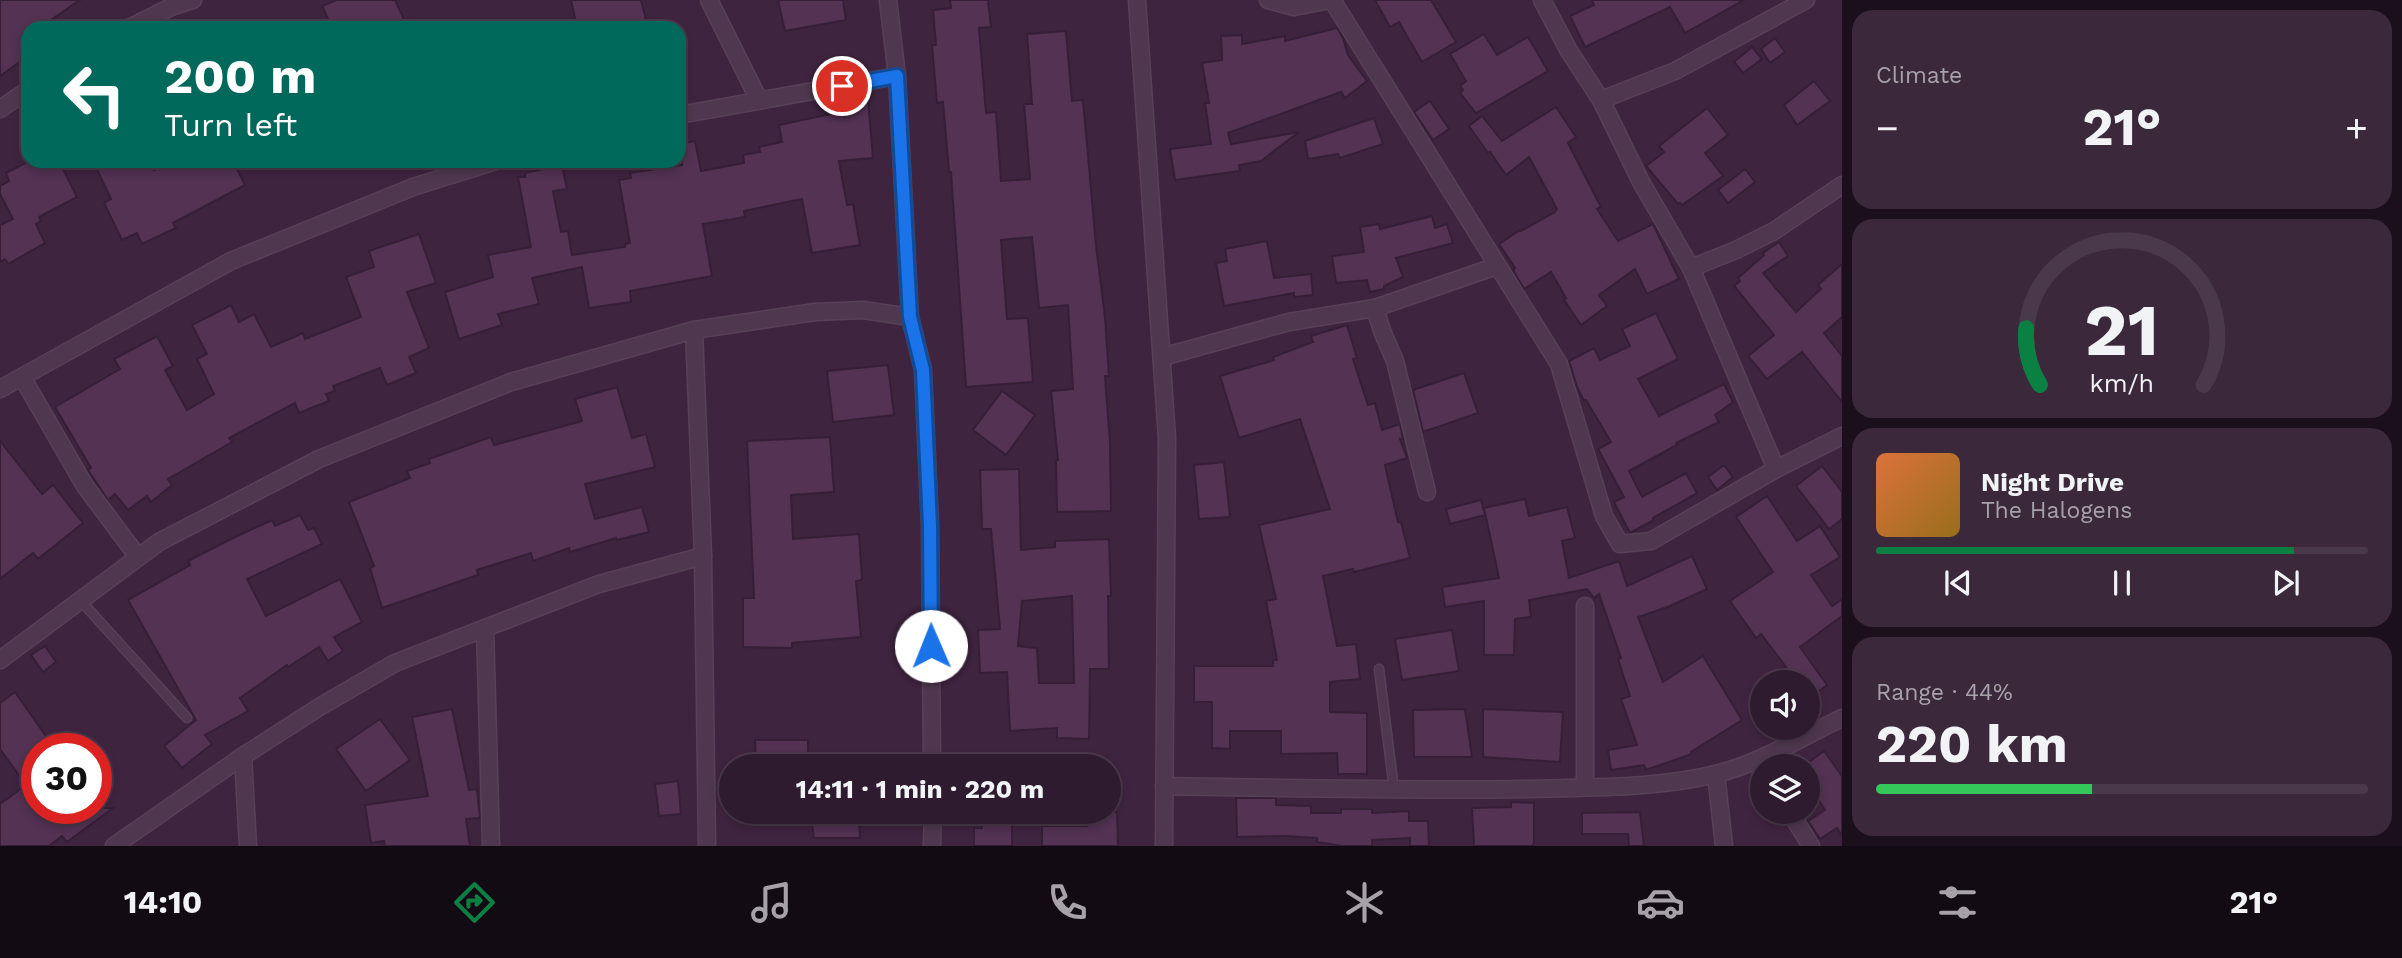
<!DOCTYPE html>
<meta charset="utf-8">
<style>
:root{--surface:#2f1b2f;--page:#3b283b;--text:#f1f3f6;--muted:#a7a1aa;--line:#4a394b;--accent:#0b8043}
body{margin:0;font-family:"Work Sans",sans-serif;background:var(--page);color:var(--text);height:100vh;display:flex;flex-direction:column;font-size:26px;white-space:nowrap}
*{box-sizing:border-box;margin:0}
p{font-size:23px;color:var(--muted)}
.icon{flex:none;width:38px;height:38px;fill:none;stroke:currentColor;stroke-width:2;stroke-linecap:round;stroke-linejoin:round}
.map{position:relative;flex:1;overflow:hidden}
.drawer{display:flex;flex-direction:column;gap:10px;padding:10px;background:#1a0f1a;width:560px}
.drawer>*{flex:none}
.hud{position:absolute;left:21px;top:21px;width:665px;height:147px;border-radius:21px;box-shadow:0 4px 10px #0003,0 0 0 2px var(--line);background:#00695c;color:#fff;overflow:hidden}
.tools{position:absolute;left:1750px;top:670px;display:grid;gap:14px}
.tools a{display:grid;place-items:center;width:70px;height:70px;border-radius:50%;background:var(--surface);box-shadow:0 4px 10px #0003,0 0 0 2px var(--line);font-size:35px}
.speed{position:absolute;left:21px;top:733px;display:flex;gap:14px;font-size:35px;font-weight:700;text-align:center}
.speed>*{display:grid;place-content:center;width:91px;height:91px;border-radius:50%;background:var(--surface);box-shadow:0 4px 10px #0003,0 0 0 2px var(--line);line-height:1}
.speed .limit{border:10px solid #d22;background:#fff;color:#111}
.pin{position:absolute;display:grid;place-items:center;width:60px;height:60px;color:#fff;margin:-30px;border:4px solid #fff;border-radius:50%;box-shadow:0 2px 7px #0007}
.me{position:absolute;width:77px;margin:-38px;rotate:359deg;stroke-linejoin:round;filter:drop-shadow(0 0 5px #0008)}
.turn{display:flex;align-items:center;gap:24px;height:147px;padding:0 28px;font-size:32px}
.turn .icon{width:91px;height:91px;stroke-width:2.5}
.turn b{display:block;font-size:49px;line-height:60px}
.big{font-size:52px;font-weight:700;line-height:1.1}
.drawer .tile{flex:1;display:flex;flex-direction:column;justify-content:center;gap:10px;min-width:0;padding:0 24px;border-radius:21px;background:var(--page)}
.drawer .dial{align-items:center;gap:0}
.dial svg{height:182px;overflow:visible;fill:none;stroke:var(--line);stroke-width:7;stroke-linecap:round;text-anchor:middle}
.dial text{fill:var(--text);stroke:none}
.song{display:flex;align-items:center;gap:21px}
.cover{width:84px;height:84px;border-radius:10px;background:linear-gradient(135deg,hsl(20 70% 55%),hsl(40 70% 35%))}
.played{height:7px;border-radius:4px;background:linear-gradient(90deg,var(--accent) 85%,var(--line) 85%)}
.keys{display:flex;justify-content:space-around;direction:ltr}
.heat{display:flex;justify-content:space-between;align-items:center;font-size:38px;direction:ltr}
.charge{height:10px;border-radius:5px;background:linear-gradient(90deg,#34c759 44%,var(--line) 0)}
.trip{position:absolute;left:719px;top:754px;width:402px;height:70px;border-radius:35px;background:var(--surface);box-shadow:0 4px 10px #0003,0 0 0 2px var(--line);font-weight:700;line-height:70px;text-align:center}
.tabs{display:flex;height:112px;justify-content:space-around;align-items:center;background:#130b13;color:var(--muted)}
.tabs .icon{width:49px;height:49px}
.tabs .current{color:var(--accent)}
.tabs b{font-size:32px;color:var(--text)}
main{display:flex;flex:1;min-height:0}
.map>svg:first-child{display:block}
</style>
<main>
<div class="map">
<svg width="1842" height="846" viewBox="0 0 1842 846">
<rect width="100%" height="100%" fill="#3f243f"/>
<g fill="#533253" stroke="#361f36" stroke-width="2" fill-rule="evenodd">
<polygon points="0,0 80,0 39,28 28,28 28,56 0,76"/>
<polygon points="336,0 395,0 408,28 332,28 322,6"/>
<polygon points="571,0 641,0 648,28 577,28"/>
<polygon points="778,0 843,0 846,20 785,31"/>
<polygon points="950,0 988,0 991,27 979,28 986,113 996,112 1001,181 1030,179 1024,104 1032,104 1027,34 1066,31 1072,101 1083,100 1096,245 1105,317 1109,376 1105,376 1110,443 1111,511 1057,512 1056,460 1058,460 1051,391 1073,389 1068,305 1039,308 1032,237 1001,240 1007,319 1028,318 1033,382 966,387 951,172 949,172 943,102 937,103 932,45 936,45 933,10 951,8"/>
<polygon points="1375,0 1431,0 1456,42 1422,62 1399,22 1390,27"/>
<polygon points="1592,0 1744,0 1685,33 1670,7 1585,47 1570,16 1594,5"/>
<polygon points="1337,28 1343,38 1348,55 1367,81 1345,98 1341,92 1228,133 1231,144 1299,132 1261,161 1239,165 1240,171 1175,180 1170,149 1211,144 1205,103 1209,103 1202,63 1222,60 1221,36 1242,35 1242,44 1285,36 1285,41"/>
<polygon points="1484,34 1497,55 1528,37 1548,71 1476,113 1460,93 1463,90 1460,86 1466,81 1450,54"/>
<polygon points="1775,38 1785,52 1770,63 1761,49"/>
<polygon points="1752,47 1762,59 1743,73 1734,62"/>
<polygon points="1814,81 1830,101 1797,125 1784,105"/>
<polygon points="868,100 873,158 839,161 847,205 853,204 860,245 812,253 802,199 744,211 745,217 703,224 712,276 630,291 631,302 589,308 582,267 532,278 539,304 498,314 502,325 459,339 445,292 493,277 488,255 531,247 518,177 525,177 525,173 562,165 567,189 553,191 561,232 568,231 572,255 625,247 625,244 630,243 619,180 631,178 630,173 682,165 679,144 695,141 701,171 744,163 743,155 760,152 759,147 782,142 779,125 845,111 844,102"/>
<polygon points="1430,101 1449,129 1433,140 1414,112"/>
<polygon points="1556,107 1576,137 1568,143 1601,207 1597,209 1618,241 1653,224 1679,279 1647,294 1635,269 1599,295 1607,306 1581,325 1564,300 1566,298 1551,272 1524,289 1513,270 1515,268 1499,244 1520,230 1521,231 1555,212 1557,209 1529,157 1506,175 1490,152 1488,153 1469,126 1482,116 1502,141"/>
<polygon points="1707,108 1728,135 1705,153 1723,176 1682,205 1680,203 1678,204 1646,166 1664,152 1659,146"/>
<polygon points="1374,118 1383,144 1340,158 1338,154 1308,159 1305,141"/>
<polygon points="29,161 59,161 77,197 39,217 41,221 36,224 45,243 8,264 5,259 0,262 0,225 13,219 0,194 0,186 9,181 6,173"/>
<polygon points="93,161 150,161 154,170 171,161 233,161 245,185 173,223 176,228 142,244 137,233 122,240 104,203 111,199"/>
<polygon points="1745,169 1755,182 1728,203 1718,190"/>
<polygon points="1432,216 1435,228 1447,224 1453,243 1396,258 1403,277 1384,286 1384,289 1370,292 1367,280 1336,283 1332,256 1364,252 1360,227 1379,224 1380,229"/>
<polygon points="419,234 436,283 407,292 429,348 409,357 416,373 387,385 380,368 333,386 335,391 326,394 329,401 299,413 295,403 229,438 232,442 168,479 172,485 151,502 147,496 128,510 115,494 108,500 88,470 91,468 55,407 120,369 114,359 157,336 173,366 165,370 187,410 214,394 197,359 207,354 192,325 231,305 239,322 254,314 271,347 303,333 305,339 361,317 346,277 374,267 369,251"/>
<polygon points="1267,241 1274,278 1311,274 1313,295 1294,297 1294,293 1224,306 1216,263 1227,261 1225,249"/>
<polygon points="1779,242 1788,256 1763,273 1796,312 1821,289 1818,285 1842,264 1842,317 1824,333 1842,356 1842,402 1802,352 1767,379 1748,356 1774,335 1734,286 1740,281 1738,278 1764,255 1763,253"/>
<polygon points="1656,313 1678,359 1638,379 1659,416 1724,384 1733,402 1715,415 1719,422 1676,443 1677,445 1629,471 1642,497 1686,473 1697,493 1653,518 1654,520 1630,533 1614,502 1624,497 1598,449 1611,442 1586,400 1584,401 1577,387 1569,361 1594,348 1600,360 1630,346 1622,329"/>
<polygon points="1347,325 1357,358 1353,359 1368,405 1375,403 1382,430 1400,424 1403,439 1400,439 1407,458 1385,465 1398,522 1401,522 1410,558 1354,572 1353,569 1323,576 1337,646 1356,644 1360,679 1330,682 1330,712 1367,713 1367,774 1338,774 1337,753 1281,754 1281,731 1230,731 1230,749 1212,748 1212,702 1194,702 1194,666 1273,666 1273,660 1277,660 1266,601 1276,599 1259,525 1330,509 1300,419 1239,438 1220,376 1274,360 1273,357 1313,342 1311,336"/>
<polygon points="888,365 894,415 833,422 827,371"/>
<polygon points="1464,373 1478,413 1423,432 1413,390"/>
<polygon points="617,387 632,438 646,434 655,467 585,484 595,519 642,507 649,532 617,540 616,538 570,552 569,548 533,561 531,553 477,570 478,575 382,608 370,568 374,566 349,502 410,478 407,471 430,463 429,459 491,437 494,445 582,421 575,399"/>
<polygon points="1002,391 1035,415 1006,455 973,430"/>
<polygon points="830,437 834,492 791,495 793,539 859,534 862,580 856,581 861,637 792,643 792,648 743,647 743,598 754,598 747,441"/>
<polygon points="0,441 42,494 53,485 83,523 38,559 33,553 0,579"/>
<polygon points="1224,462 1230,517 1199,519 1194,465"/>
<polygon points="1724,465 1733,477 1717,490 1708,477"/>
<polygon points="1822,466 1842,492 1842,519 1829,529 1796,486"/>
<path d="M1019,469L1021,550L1055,547V541L1109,539L1111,596H1108L1109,669H1090L1089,739L1057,738V728L1010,731L1007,672L980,673L978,630L1000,629L991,529H982L980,470ZM1072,596L1074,683H1039L1037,648L1018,646L1022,601Z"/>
<polygon points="1767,496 1797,541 1820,526 1840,557 1811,575 1832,606 1842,599 1842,616 1800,647 1827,685 1808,699 1808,682 1792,682 1782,670 1786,667 1761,634 1756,638 1730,601 1773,572 1736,517"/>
<polygon points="1525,499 1529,516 1567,507 1575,538 1562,541 1569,578 1619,561 1627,586 1692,556 1707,589 1670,606 1638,617 1663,682 1703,656 1742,720 1691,752 1692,754 1646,770 1644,765 1611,770 1608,750 1637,745 1621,699 1630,696 1618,659 1621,658 1599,594 1594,598 1587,589 1529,600 1531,617 1515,619 1514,655 1484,655 1484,601 1445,607 1442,587 1499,578 1484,508"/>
<polygon points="1481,500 1485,515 1450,524 1446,509"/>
<polygon points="300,515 308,530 314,528 322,544 247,579 266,616 340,579 362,622 334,637 343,651 328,661 319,647 288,667 287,665 240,698 248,711 205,735 212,744 182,768 164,746 196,720 128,600 190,565 188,561 229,540 272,520 275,526"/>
<polygon points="1452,630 1459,671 1402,680 1395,639"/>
<polygon points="45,646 56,662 43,672 31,655"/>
<polygon points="15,692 55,749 37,749 37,808 113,808 67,842 62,836 49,846 0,846 0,804 26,785 0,749 0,703"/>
<polygon points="452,709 469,790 477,789 480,818 466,819 470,846 385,846 384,841 371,843 365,805 428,796 412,717"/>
<polygon points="1465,709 1472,757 1414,757 1413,710"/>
<polygon points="1483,709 1563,712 1560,762 1483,757"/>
<polygon points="380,719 410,760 366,791 336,749"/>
<polygon points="755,740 808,740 808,766 756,766"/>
<polygon points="1824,751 1842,776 1842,836 1837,828 1820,839 1808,821 1825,810 1816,796 1819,794 1808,779 1808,763"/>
<polygon points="678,781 681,814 659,816 655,784"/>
<polygon points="1236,798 1276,798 1276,805 1311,806 1311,813 1341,813 1341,809 1372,809 1372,813 1409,811 1409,821 1428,821 1429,846 1410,846 1410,838 1372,840 1372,846 1342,846 1317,842 1317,838 1284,836 1237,837"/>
<polygon points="1511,802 1534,803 1534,843 1532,846 1474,846 1472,808 1511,807"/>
<polygon points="982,812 1012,812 1012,846 974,846 974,828 982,828"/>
<polygon points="1087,812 1117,812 1118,846 1042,846 1042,826 1087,826"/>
<polygon points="1640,812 1644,846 1629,846 1628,834 1582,834 1582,813"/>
<polygon points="859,816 860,838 814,838 811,817"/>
</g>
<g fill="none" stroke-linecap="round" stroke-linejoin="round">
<defs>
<g id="lane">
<polyline points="81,601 187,718"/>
<polyline points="1379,669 1394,790"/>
</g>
<g id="street">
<polyline points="709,0 759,100"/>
<polyline points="888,0 897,76 910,317 923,370 930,526 932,766"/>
<polyline points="1137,0 1167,438 1164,846"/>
<polyline points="1268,0 1294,7 1330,0"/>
<polyline points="1332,0 1559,364 1604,516 1620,544 1651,541 1776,469 1842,436"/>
<polyline points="1542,0 1569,51 1601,100 1641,182 1691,268 1776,469"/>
<polyline points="129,28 171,7 193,0"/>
<polyline points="1601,100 1675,71 1806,0"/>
<polyline points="0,109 28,90"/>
<polyline points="679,115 897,76"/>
<polyline points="1691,268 1736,250 1774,231 1842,185"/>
<polyline points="1375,308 1382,331 1395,361 1427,492"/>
<polyline points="694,330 703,556 707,846"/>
<polyline points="1162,357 1289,322 1375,308 1497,266"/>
<polyline points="22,377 85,486 138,557"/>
<polyline points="0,389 231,261 413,187 496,161"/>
<polyline points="1585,606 1585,787"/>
<polyline points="485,628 491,846"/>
<polyline points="0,660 159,542 319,459 511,382 694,330 815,312 863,310 910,317"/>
<polyline points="243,756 248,846"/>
<polyline points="1716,774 1724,846"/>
<path d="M1164,786C1284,788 1405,791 1525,789C1588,787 1655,789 1716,774C1758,764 1802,737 1842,718"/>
<polyline points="1790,812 1811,846"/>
<polyline points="114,846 243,756 321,706 395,663 599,584 703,556"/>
<polyline points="932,846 933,812"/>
</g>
</defs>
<use href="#lane" stroke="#584158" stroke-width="11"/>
<use href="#street" stroke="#584158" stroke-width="19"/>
<use href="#lane" stroke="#4f384f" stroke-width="8"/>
<use href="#street" stroke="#4f384f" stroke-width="16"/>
</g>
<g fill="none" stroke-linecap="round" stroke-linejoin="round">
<defs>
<polyline id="route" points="842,86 897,76 910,317 923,370 930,526 931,646"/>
</defs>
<use href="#route" stroke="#114b97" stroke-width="18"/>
<use href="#route" stroke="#1a73e8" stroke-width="12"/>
</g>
</svg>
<div class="tools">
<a><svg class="icon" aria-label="sound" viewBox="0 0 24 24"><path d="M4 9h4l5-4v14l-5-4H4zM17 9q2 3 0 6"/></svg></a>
<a><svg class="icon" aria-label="layers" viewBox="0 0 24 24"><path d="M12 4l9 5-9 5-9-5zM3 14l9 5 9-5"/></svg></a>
</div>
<div class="speed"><div class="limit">30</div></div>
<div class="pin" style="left:842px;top:86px;background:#d93025"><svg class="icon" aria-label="arrive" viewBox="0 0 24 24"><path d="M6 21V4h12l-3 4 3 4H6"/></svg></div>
<svg class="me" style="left:931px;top:646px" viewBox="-20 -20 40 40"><circle r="19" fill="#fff"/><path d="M0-13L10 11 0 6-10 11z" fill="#1a73e8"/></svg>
<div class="trip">14:11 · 1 min · 220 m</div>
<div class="hud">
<div class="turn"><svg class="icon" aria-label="left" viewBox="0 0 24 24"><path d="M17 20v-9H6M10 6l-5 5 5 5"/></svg><div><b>200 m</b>Turn left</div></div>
</div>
</div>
<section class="drawer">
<div class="tile"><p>Climate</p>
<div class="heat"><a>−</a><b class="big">21°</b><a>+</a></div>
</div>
<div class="tile dial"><svg viewBox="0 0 100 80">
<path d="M14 69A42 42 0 1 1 86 69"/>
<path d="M14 69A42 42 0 0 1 8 44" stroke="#0b8043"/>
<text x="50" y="56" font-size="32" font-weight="700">21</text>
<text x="50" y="72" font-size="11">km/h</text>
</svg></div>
<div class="tile">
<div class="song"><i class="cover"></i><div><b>Night Drive</b><p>The Halogens</p></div></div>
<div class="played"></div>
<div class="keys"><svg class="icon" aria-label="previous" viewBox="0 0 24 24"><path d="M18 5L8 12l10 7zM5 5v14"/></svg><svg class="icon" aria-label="pause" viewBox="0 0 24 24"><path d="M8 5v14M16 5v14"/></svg><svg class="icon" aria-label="next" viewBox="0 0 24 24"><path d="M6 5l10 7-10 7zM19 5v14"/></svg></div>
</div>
<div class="tile"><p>Range · 44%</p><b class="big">220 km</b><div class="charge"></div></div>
</section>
</main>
<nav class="tabs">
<b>14:10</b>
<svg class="icon current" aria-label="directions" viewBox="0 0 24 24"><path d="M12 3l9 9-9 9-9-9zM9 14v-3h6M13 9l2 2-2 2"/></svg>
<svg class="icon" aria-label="music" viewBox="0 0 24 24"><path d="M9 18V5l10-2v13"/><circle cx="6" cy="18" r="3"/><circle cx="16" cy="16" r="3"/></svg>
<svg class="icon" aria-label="phone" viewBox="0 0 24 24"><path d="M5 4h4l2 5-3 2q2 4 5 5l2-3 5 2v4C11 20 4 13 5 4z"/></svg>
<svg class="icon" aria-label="climate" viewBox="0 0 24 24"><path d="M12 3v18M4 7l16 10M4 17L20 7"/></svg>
<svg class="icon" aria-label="car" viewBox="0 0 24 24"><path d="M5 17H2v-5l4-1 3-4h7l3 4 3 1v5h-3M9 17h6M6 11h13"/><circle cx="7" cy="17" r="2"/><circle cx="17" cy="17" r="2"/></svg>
<svg class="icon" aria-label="filters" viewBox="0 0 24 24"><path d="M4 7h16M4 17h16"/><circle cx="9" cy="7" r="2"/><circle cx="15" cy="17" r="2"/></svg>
<b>21°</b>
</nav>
